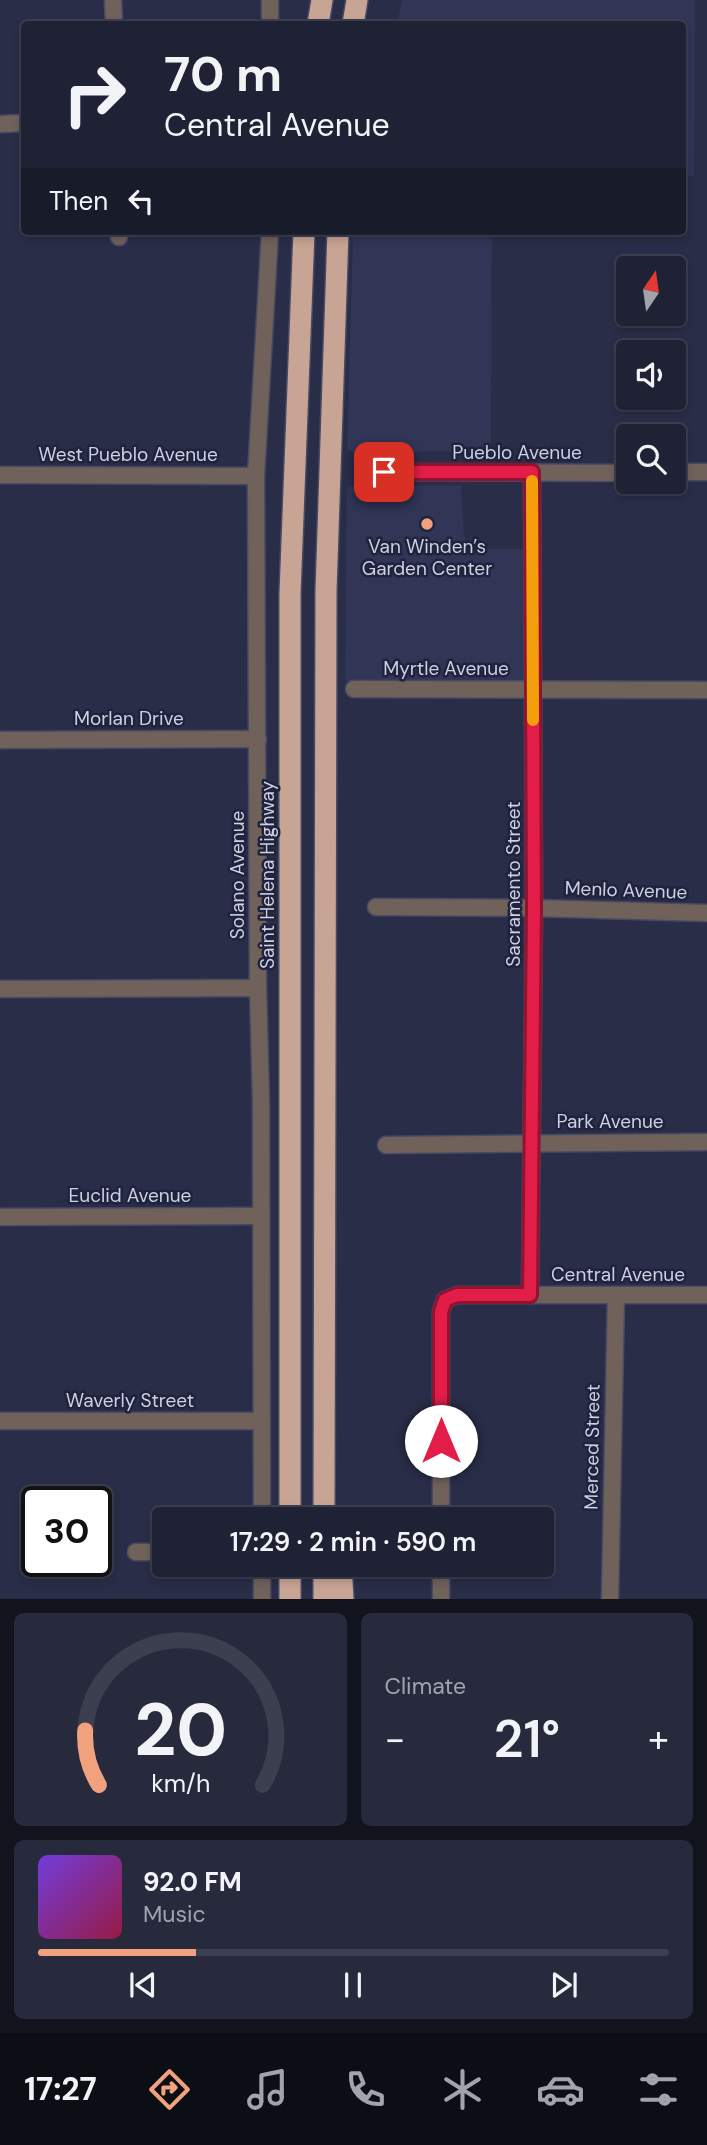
<!DOCTYPE html>
<meta charset="utf-8">
<style>
:root{--surface:#1f2235;--page:#272a3d;--text:#f1f3f6;--muted:#a1a4ad;--line:#3c3f50;--accent:#f2a17e}
body{margin:0;font-family:"DM Sans",sans-serif;background:var(--page);color:var(--text);height:100vh;display:flex;flex-direction:column;font-size:26px;white-space:nowrap}
*{box-sizing:border-box;margin:0}
p{font-size:23px;color:var(--muted)}
.icon{flex:none;width:38px;height:38px;fill:none;stroke:currentColor;stroke-width:2;stroke-linecap:round;stroke-linejoin:round}
.map{position:relative;height:1599px;overflow:hidden}
.drawer{display:flex;flex-direction:column;gap:14px;padding:14px;background:#11131d;flex:1}
.drawer>*{flex:none}
.guide{position:absolute;left:21px;top:21px;width:665px;height:214px;border-radius:7px;box-shadow:0 4px 10px #0003,0 0 0 2px var(--line);background:#1f2235;color:var(--text);overflow:hidden}
.needle{width:46px;rotate:13deg}
.controls{position:absolute;left:616px;top:256px;display:grid;gap:14px}
.controls a{display:grid;place-items:center;width:70px;height:70px;border-radius:7px;background:var(--surface);box-shadow:0 4px 10px #0003,0 0 0 2px var(--line);font-size:35px}
.speed{position:absolute;left:21px;top:1486px;display:flex;gap:14px;font-size:35px;font-weight:700;text-align:center}
.speed>*{display:grid;place-content:center;width:91px;height:91px;border-radius:50%;background:var(--surface);box-shadow:0 4px 10px #0003,0 0 0 2px var(--line);line-height:1}
.speed .limit{border:4px solid #111;border-radius:10px;background:#fff;color:#111}
.pin{position:absolute;display:grid;place-items:center;width:60px;height:60px;color:#fff;margin:-30px;border-radius:14px;box-shadow:0 4px 10px #0006}
.me{position:absolute;width:77px;margin:-38px;rotate:0deg;stroke-linejoin:round;filter:drop-shadow(0 0 5px #0008)}
.turn{display:flex;align-items:center;gap:24px;height:147px;padding:0 28px;font-size:32px}
.turn .icon{width:91px;height:91px;stroke-width:2.5}
.turn b{display:block;font-size:49px;line-height:60px}
.then{display:flex;align-items:center;height:66px;padding:0 28px;background:#0003;gap:14px;font-size:26px}
.big{font-size:52px;font-weight:600;line-height:1.1}
.drawer .widget{flex:1;display:flex;flex-direction:column;justify-content:center;gap:10px;min-width:0;padding:0 24px;border-radius:10px;background:var(--page)}
.drawer .dial{align-items:center;gap:0}
.dial svg{height:182px;overflow:visible;fill:none;stroke:var(--line);stroke-width:7;stroke-linecap:round;text-anchor:middle}
.dial text{fill:var(--text);stroke:none}
.song{display:flex;align-items:center;gap:21px}
.cover{width:84px;height:84px;border-radius:10px;background:linear-gradient(135deg,hsl(260 70% 55%),hsl(340 70% 35%))}
.played{height:7px;border-radius:4px;background:linear-gradient(90deg,var(--accent) 25%,var(--line) 25%)}
.keys{display:flex;justify-content:space-around;direction:ltr}
.heat{display:flex;justify-content:space-between;align-items:center;font-size:38px;direction:ltr}
.drawer .tiles{flex:1;display:grid;gap:14px;grid-template-columns:1fr 1fr}
.widget:last-child{grid-column:span 2}
.trip{position:absolute;left:152px;top:1507px;width:402px;height:70px;border-radius:7px;background:var(--surface);box-shadow:0 4px 10px #0003,0 0 0 2px var(--line);font-weight:600;line-height:70px;text-align:center}
.tab-bar{display:flex;height:112px;justify-content:space-around;align-items:center;background:#0c0e15;color:var(--muted)}
.tab-bar .icon{width:49px;height:49px}
.tab-bar .active{color:var(--accent)}
.tab-bar b{font-size:32px;color:var(--text)}
.map>svg:first-child{display:block}
</style>
<div class="map">
<svg width="707" height="1599" viewBox="0 0 707 1599">
<rect width="100%" height="100%" fill="#292d47"/>
<g fill="#313556">
<polygon points="402,0 695,0 694,176 683,176 682,24 397,24"/>
<polygon points="353,231 492,231 491,452 347,451"/>
<polygon points="461,485 464,535 469,549 525,549 525,682 345,681 347,486"/>
</g>
<g fill="none" stroke-linecap="round" stroke-linejoin="round">
<defs>
<g id="minor">
<polyline points="113,0 114,24"/>
<polyline points="270,24 270,0"/>
<polyline points="0,124 24,123"/>
<polyline points="119,231 119,237"/>
<polyline points="364,472 628,473"/>
<polyline points="674,472 707,472"/>
<polyline points="0,475 256,476"/>
<polyline points="354,689 707,690"/>
<polyline points="0,740 258,739"/>
<polyline points="376,907 534,908 707,913"/>
<polyline points="0,989 258,988"/>
<polyline points="386,1145 707,1142"/>
<polyline points="0,1217 261,1216"/>
<polyline points="530,1295 534,908 532,473"/>
<polyline points="0,1421 261,1421"/>
<polyline points="262,1519 261,1101 258,988 256,476 270,231"/>
<polyline points="441,1519 441,1312 445,1300 457,1295 707,1295"/>
<polyline points="136,1552 164,1552"/>
<polyline points="262,1599 262,1564"/>
<polyline points="441,1599 441,1564"/>
<polyline points="610,1599 616,1295"/>
</g>
<g id="highway">
<polyline points="318,24 322,0"/>
<polyline points="353,24 357,0"/>
<polyline points="290,1519 290,594 304,231"/>
<polyline points="324,1519 326,591 338,231"/>
<polyline points="341,1564 343,1599"/>
<polyline points="290,1599 290,1564"/>
<polyline points="324,1599 324,1564"/>
</g>
</defs>
<use href="#minor" stroke="#474a63" stroke-width="19"/>
<use href="#highway" stroke="#474a63" stroke-width="24"/>
<use href="#minor" stroke="#70615b" stroke-width="16"/>
<use href="#highway" stroke="#c8a495" stroke-width="21"/>
</g>
<g fill="none" stroke-linecap="round" stroke-linejoin="round">
<defs>
<polyline id="route" points="384,472 532,472 534,908 530,1295 457,1295 445,1300 441,1312 441,1441"/>
</defs>
<use href="#route" stroke="#92132f" stroke-width="18"/>
<use href="#route" stroke="#e11d48" stroke-width="12"/>
<polyline stroke="#f59e0b" stroke-width="12" points="532,481 533,720"/>
</g>
<circle fill="#f2a17e" stroke="#20233d" stroke-width="2.5" cx="427" cy="524" r="7"/>
<g text-anchor="middle" dominant-baseline="central" stroke-width="5" stroke-linejoin="round" paint-order="stroke">
<g font-size="19" fill="#cdd0e1" stroke="#20233d">
<text x="517" y="452">Pueblo Avenue</text>
<text x="128" y="454">West Pueblo Avenue</text>
<text x="446" y="668">Myrtle Avenue</text>
<text x="129" y="718">Morlan Drive</text>
<text transform="translate(237 875) rotate(-90)">Solano Avenue</text>
<text transform="translate(267 875) rotate(-90)">Saint Helena Highway</text>
<text transform="translate(513 884) rotate(-90)">Sacramento Street</text>
<text transform="translate(626 890) rotate(2)">Menlo Avenue</text>
<text x="610" y="1121">Park Avenue</text>
<text x="130" y="1195">Euclid Avenue</text>
<text x="618" y="1274">Central Avenue</text>
<text x="130" y="1400">Waverly Street</text>
<text transform="translate(592 1447) rotate(-89)">Merced Street</text>
</g>
<g font-size="19" fill="#cdd0e1" stroke="#20233d">
<text x="427" y="546">Van Winden’s<tspan x="427" dy="22">Garden Center</tspan></text>
</g>
</g>
</svg>
<div class="controls">
<a><svg class="needle" viewBox="-14 -14 28 28"><path d="M0-13l5 13h-10z" fill="#e53935"/><path d="M0 13l5-13h-10z" fill="#a1a4ad"/></svg></a>
<a><svg class="icon" aria-label="sound" viewBox="0 0 24 24"><path d="M4 9h4l5-4v14l-5-4H4zM17 9q2 3 0 6"/></svg></a>
<a><svg class="icon" aria-label="search" viewBox="0 0 24 24"><circle cx="10" cy="10" r="6"/><path d="M15 15l6 6"/></svg></a>
</div>
<div class="speed"><div class="limit">30</div></div>
<div class="pin" style="left:384px;top:472px;background:#d93025"><svg class="icon" aria-label="arrive" viewBox="0 0 24 24"><path d="M6 21V4h12l-3 4 3 4H6"/></svg></div>
<svg class="me" style="left:441px;top:1441px" viewBox="-20 -20 40 40"><circle r="19" fill="#fff"/><path d="M0-13L10 11 0 6-10 11z" fill="#e11d48"/></svg>
<div class="trip">17:29 · 2 min · 590 m</div>
<div class="guide">
<div class="turn"><svg class="icon" aria-label="right" viewBox="0 0 24 24"><path d="M7 20v-9h11M14 6l5 5-5 5"/></svg><div><b>70 m</b>Central Avenue</div></div>
<div class="then">Then<svg class="icon" aria-label="left" viewBox="0 0 24 24"><path d="M17 20v-9H6M10 6l-5 5 5 5"/></svg></div>
</div>
</div>
<section class="drawer">
<div class="tiles">
<div class="widget dial"><svg viewBox="0 0 100 80">
<path d="M14 69A42 42 0 1 1 86 69"/>
<path d="M14 69A42 42 0 0 1 8 45" stroke="#f2a17e"/>
<text x="50" y="56" font-size="32" font-weight="700">20</text>
<text x="50" y="72" font-size="11">km/h</text>
</svg></div>
<div class="widget"><p>Climate</p>
<div class="heat"><a>−</a><b class="big">21°</b><a>+</a></div>
</div>
<div class="widget">
<div class="song"><i class="cover"></i><div><b>92.0 FM</b><p>Music</p></div></div>
<div class="played"></div>
<div class="keys"><svg class="icon" aria-label="previous" viewBox="0 0 24 24"><path d="M18 5L8 12l10 7zM5 5v14"/></svg><svg class="icon" aria-label="pause" viewBox="0 0 24 24"><path d="M8 5v14M16 5v14"/></svg><svg class="icon" aria-label="next" viewBox="0 0 24 24"><path d="M6 5l10 7-10 7zM19 5v14"/></svg></div>
</div>
</div>
</section>
<nav class="tab-bar">
<b>17:27</b>
<svg class="icon active" aria-label="directions" viewBox="0 0 24 24"><path d="M12 3l9 9-9 9-9-9zM9 14v-3h6M13 9l2 2-2 2"/></svg>
<svg class="icon" aria-label="music" viewBox="0 0 24 24"><path d="M9 18V5l10-2v13"/><circle cx="6" cy="18" r="3"/><circle cx="16" cy="16" r="3"/></svg>
<svg class="icon" aria-label="phone" viewBox="0 0 24 24"><path d="M5 4h4l2 5-3 2q2 4 5 5l2-3 5 2v4C11 20 4 13 5 4z"/></svg>
<svg class="icon" aria-label="climate" viewBox="0 0 24 24"><path d="M12 3v18M4 7l16 10M4 17L20 7"/></svg>
<svg class="icon" aria-label="car" viewBox="0 0 24 24"><path d="M5 17H2v-5l4-1 3-4h7l3 4 3 1v5h-3M9 17h6M6 11h13"/><circle cx="7" cy="17" r="2"/><circle cx="17" cy="17" r="2"/></svg>
<svg class="icon" aria-label="filters" viewBox="0 0 24 24"><path d="M4 7h16M4 17h16"/><circle cx="9" cy="7" r="2"/><circle cx="15" cy="17" r="2"/></svg>
</nav>
